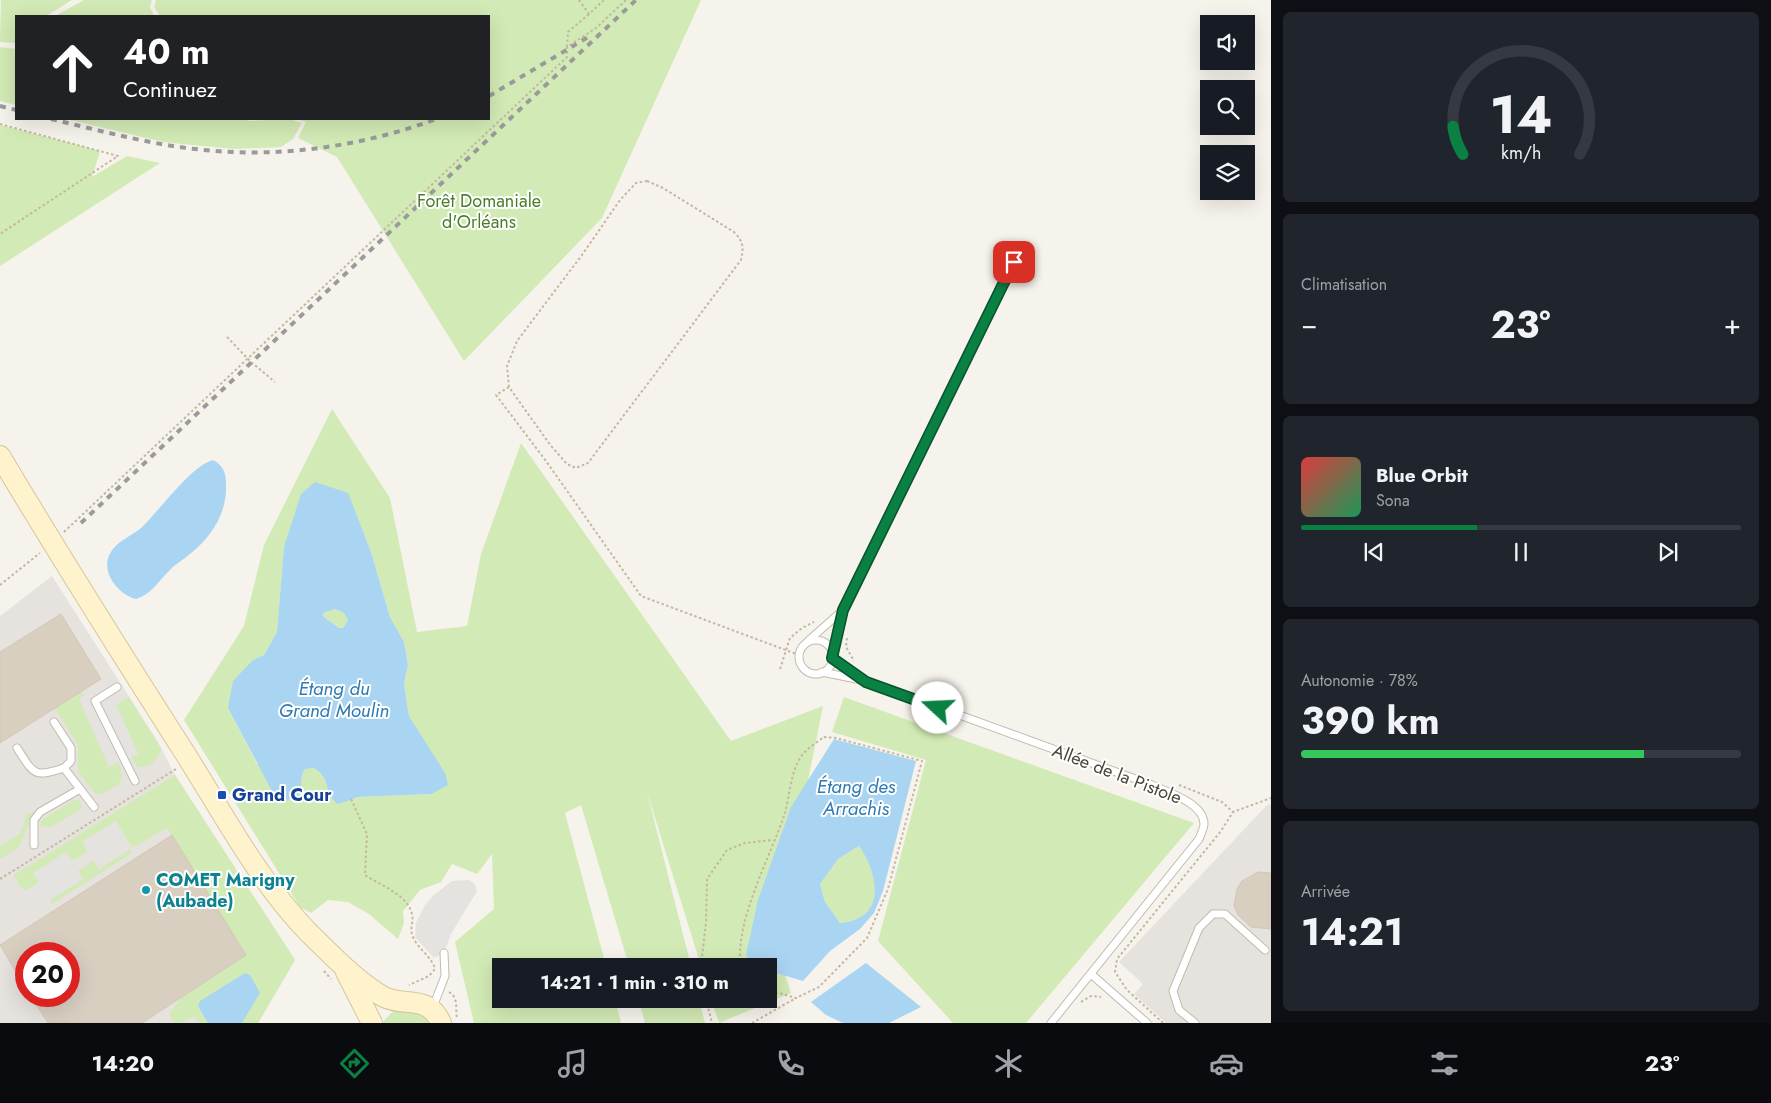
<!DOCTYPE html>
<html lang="fr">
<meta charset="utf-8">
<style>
:root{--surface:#171b24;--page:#20242c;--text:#f1f3f6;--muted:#9ea1a6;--line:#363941;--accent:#0b8043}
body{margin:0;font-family:Jost,sans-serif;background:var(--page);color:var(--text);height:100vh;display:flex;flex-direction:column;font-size:19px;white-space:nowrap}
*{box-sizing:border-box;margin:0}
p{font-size:16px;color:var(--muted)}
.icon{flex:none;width:28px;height:28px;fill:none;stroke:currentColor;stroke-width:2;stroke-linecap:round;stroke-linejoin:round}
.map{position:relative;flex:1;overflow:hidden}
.side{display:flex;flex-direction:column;gap:12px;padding:12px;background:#0d0f14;width:500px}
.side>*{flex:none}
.guide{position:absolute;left:15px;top:15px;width:475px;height:105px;border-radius:0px;box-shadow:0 5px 20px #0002;background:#202124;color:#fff;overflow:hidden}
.controls{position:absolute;left:1200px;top:15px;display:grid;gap:10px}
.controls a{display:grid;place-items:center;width:55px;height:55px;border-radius:0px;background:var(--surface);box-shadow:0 5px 20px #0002;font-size:25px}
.speed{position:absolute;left:15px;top:942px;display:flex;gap:10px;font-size:25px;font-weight:700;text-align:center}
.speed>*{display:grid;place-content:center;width:65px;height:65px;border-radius:50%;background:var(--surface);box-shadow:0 5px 20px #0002;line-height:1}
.speed .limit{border:8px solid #d22;background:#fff;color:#111}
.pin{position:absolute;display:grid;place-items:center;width:42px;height:42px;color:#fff;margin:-21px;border-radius:10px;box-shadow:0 2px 8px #0006}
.me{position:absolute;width:55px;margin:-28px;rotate:290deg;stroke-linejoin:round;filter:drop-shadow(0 0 4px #0008)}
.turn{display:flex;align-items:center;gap:18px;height:105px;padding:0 25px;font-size:22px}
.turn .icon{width:65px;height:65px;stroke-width:2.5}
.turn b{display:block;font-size:35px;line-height:42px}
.big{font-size:38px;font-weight:700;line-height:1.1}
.side .tile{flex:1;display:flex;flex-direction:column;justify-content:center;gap:8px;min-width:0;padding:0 18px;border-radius:8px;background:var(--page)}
.side .dial{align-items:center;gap:0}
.dial svg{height:130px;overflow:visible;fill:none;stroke:var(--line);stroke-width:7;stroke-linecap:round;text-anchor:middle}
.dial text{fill:var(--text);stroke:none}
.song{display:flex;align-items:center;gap:15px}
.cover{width:60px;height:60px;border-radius:8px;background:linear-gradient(135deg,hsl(0 70% 55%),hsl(150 70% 35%))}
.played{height:5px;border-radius:2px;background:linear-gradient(90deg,var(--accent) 40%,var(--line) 40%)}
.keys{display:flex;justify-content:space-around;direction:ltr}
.heat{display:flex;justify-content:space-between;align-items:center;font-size:28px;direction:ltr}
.charge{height:8px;border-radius:4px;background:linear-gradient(90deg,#34c759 78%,var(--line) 0)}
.trip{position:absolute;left:492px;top:958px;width:285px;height:50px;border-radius:0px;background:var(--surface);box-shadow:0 5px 20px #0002;font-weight:700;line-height:50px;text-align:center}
.menu{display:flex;height:80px;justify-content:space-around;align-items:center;background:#090b0e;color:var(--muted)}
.menu .icon{width:35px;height:35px}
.menu .active{color:var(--accent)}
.menu b{font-size:22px;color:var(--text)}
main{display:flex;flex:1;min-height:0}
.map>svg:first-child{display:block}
</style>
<main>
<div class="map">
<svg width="1271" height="1023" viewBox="0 0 1271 1023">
<rect width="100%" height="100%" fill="#f6f3ec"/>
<g fill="#e6e2dd" fill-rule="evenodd">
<path d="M52,576L158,742L175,775L295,960L258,1023H0V616ZM26,954H69V996H26Z"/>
<polygon points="1271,804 1271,1023 1166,1023 1134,994 1143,984 1119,962 1267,805"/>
</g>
<g fill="#d2eab5" fill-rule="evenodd">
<polygon points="1,0 72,0 46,16 16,16 16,43 0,42"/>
<polygon points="84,0 152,0 150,7 154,16 55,16"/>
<polygon points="156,0 701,0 602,218 464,361 337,157 298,138 306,122 297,119 489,119 489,16 160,16 154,7"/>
<polygon points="0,47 16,49 16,105 0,101"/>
<polygon points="66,119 243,119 249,121 289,119 302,123 293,139 281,147 233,149 163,142"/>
<polygon points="0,125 100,151 92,177 127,156 160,163 0,266"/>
<path d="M332,409L390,498L417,632L467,626L481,554L521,443L731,741L823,706L775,944L791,993L719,1023L711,999H769V966H701L647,792L691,966H629L581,805L565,813L606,966H501V999H615L621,1023H474L455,942L494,909L492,854L477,874L452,864L441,882L420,890L403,911L404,923L398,939L369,914L348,902L328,900L311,913L300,907L184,720L244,626L264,545ZM347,493L371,552L390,617L404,642L408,665L404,684L409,716L430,752L431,794L358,797L338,803C326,791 329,779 314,768L305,769C299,778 303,785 299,794L257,764L228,708L253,660L264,655L277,632L284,547Z"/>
<polygon points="335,609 344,613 348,620 343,628 339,628 324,617 323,613"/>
<polygon points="81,692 84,696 79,699 109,767 119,762 122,778 119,784 102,794 95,793 78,771 78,745 55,708"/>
<path d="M129,697L161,749C158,760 150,768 138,767L131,757L138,754L116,705Z"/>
<polygon points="844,697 1194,823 1026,1023 953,1023 878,941 926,760 832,732"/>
<polygon points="175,775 295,960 258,1023 199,1023 194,1016 182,1023 175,1023 169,1014 181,998 246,955 167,828 132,848 116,821 82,842 88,851 72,861 66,852 33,874 39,882 26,890 19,885 14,875"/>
<polygon points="74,800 79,800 82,808 51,827 42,827 40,824 43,819"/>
<polygon points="34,811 19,847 0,859 0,846 21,833 26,816"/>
<path d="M859,846C879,875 888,919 840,923L825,902L820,884L838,859Z"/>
<polygon points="130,849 132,853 52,904 50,900 83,879 78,871 94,860 99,869"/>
<polygon points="638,999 699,999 705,1023 645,1023"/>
<polygon points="400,1009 420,1011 433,1023 382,1023 391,1013"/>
</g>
<g fill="#e5e3e0">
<polygon points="112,677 126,698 116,705 138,753 109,767 79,699"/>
<polygon points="116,821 132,848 99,869 82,842"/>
<polygon points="66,852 83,879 50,900 33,873"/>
<polygon points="469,880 474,883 477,891 451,934 444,953 434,958 415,937 416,923 425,905 435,894 452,881"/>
</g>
<g fill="#a9d4f2" fill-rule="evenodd">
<path d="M213,460C224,466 226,473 226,485C227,516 209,540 185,558C180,562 174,565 170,570C158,581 152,594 136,599C117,594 99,570 111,552C116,542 133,535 141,528C159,511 192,465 213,460Z"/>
<path d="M315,482L348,493L371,552L390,617L404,642L408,665L404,684L409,716L445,773L448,785L431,794L358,797L338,804C323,794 333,781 314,768L305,769C299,778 303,785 299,794L287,800L273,793L228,708L233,681L253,660L264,655L277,632L284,547L301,494ZM335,609L344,613L348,620L343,628H339L324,617L323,613Z"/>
<path d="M834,739L916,761L883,891L874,913L860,929L830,951L803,981L769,971V966H753L746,955L758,900L791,807ZM859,846C879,875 887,919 840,923L825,902L820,884L838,859Z"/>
<polygon points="866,963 921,1007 889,1023 843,1023 826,1015 811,1002"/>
<polygon points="245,973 250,975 260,993 242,1023 208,1023 198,1006 200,1001"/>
</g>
<g fill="#d8cfc1" stroke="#d3c7b4">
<polygon points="61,614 101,679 0,743 0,652"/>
<polygon points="172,835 246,955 142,1023 48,1023 31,996 69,996 69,954 26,954 26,989 0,945"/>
<polygon points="1258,872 1271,873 1271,929 1251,927 1238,915 1234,906 1237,889 1242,881"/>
</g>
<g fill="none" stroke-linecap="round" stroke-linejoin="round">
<defs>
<g id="lane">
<circle cx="816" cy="657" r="17"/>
<polyline points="808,641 843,610"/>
<path d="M822,672L866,681L1152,785C1167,792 1204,803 1204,824C1204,828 1201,834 1199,839L1051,1023"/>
<polyline points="864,680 832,658 843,610 1013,262"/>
<polyline points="117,687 95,701 135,781"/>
<polyline points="54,722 71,748 71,761 64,768 94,807"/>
<path d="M17,748C34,774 33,778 64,768"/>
<polyline points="34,845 34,820 40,812 80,789"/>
<polyline points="1091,974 1147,1023"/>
<polyline points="433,1007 445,976 444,953"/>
<polyline points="1195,1023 1179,1010 1173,991 1199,928 1213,914 1225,914 1265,950"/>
</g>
<g id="secondary">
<path d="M0,456C61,558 124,658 188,758C225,817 259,881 308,932C331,954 355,980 382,996C403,1008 428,993 441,1023"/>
<polyline points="346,972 372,1023"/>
</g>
</defs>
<use href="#lane" stroke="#c2bbae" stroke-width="9"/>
<use href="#secondary" stroke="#d6c79b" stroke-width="22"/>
<g stroke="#c4b79f" stroke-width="2" stroke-dasharray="2.5 2.5" stroke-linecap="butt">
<polyline points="579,0 589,14 604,0"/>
<polyline points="567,47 568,32 589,14"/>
<polyline points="0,124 118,156 0,234"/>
<path d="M647,181L663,188L734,232C743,241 744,247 741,260L588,463L576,468L567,464L551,446L516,397L509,387L507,366L517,341L582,255L620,200L636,183Z"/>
<polyline points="227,337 251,362 275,382"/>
<polyline points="509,387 496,395 546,461 641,596 799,655"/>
<polyline points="64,532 567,57 567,47 596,28 626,0"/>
<polyline points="0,585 40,553"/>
<polyline points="847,638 846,647 854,661"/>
<polyline points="780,669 790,638 802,628 814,622"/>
<polyline points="1179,785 1222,802 1233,812"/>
<path d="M351,799L367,834L365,875C380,885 408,895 412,914C414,922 409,929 413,937C418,949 432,957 435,969L429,976L409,985"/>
<polyline points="0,879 176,769"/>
<polyline points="701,966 706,922 707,879 727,850 745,843 773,840"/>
<path d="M741,966C734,923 770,857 784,816C790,797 790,770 803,754C808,748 817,742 824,737L836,738L922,761L888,889L867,938L819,987L796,998L769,990"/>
<polyline points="324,971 331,979"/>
<path d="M449,992C459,998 455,1008 457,1018"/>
<polyline points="706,999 712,1023"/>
<polyline points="1081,1002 1091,996 1101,997"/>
<polyline points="752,1023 796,998"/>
<polyline points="1163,1023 1127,990 1115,972 1117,959 1221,831 1233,812 1271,798"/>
</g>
<use href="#lane" stroke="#fff" stroke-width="7"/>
<use href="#secondary" stroke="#fff3cd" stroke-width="20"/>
<g stroke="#9a9a9a" stroke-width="4" stroke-dasharray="6 6" stroke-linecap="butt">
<polyline points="489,96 590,36"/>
<polyline points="0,106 16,110"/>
<path d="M51,119C102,131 152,145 204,150C281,158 364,146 436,119"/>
<polyline points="81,523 636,0"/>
</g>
</g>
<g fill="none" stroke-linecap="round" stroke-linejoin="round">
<defs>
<polyline id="route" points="938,708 866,682 832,658 843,610 1014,262"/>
</defs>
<use href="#route" stroke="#07532c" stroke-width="12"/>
<use href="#route" stroke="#0b8043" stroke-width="9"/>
</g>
<rect fill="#1a4fb4" stroke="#fff" stroke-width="2" x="217" y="790" width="10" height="10" rx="2.5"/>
<circle fill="#0f9aa8" stroke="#fff" stroke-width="2" cx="146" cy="890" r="5"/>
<g text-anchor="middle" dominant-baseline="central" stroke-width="4" stroke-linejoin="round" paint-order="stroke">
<g font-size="18" fill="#4a7f2a" stroke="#fff">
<text x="479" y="201">Forêt Domaniale<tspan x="479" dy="21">d'Orléans</tspan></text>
</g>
<g font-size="18" fill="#4b4439" stroke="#fff">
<text transform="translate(1117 774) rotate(21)">Allée de la Pistole</text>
</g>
<g font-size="18" font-weight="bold" fill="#164399" stroke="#fff" text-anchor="start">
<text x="232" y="795">Grand Cour</text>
</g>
<g font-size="18" font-weight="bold" fill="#0d838f" stroke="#fff" text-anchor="start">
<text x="156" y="880">COMET Marigny<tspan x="156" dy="21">(Aubade)</tspan></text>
</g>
<g font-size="19" font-style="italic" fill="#2e7ab2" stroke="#fff">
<text x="334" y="688">Étang du<tspan x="334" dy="22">Grand Moulin</tspan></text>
<text x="856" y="786">Étang des<tspan x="856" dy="22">Arrachis</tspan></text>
</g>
</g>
</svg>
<div class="controls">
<a><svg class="icon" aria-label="sound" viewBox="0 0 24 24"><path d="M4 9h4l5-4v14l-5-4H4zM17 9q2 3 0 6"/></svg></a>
<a><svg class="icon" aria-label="search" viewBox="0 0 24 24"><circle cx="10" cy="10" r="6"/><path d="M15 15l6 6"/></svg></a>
<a><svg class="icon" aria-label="layers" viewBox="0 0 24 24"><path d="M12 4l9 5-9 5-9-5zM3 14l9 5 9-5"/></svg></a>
</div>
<div class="speed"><div class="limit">20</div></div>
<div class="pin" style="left:1014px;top:262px;background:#d93025"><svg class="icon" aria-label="arrive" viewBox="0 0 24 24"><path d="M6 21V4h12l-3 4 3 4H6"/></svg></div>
<svg class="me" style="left:938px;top:708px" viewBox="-20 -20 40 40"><circle r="19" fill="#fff"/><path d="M0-13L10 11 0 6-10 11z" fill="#0b8043"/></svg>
<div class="trip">14:21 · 1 min · 310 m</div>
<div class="guide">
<div class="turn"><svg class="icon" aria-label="ahead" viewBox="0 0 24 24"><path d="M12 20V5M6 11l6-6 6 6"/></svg><div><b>40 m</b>Continuez</div></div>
</div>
</div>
<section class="side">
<div class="tile dial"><svg viewBox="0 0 100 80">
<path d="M14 69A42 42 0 1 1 86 69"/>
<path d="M14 69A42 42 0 0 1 8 52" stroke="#0b8043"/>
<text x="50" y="56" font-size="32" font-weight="700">14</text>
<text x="50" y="72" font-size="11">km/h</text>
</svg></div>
<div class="tile"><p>Climatisation</p>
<div class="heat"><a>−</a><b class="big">23°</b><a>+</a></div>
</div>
<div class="tile">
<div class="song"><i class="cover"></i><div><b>Blue Orbit</b><p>Sona</p></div></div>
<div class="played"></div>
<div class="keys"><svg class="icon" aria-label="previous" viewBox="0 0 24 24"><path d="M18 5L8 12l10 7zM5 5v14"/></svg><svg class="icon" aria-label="pause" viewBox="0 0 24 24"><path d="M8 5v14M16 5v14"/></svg><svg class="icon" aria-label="next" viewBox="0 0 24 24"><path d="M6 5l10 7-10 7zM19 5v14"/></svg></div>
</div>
<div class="tile"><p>Autonomie · 78%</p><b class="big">390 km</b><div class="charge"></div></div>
<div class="tile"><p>Arrivée</p><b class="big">14:21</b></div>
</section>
</main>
<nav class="menu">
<b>14:20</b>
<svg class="icon active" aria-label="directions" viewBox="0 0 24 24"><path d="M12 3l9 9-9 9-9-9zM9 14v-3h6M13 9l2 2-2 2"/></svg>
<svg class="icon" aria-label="music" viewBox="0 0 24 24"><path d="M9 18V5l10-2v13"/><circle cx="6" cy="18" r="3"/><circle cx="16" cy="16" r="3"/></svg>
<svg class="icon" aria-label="phone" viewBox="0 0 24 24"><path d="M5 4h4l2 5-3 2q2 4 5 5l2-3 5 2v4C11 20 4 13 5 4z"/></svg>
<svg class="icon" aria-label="climate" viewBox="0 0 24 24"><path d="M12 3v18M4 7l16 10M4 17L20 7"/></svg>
<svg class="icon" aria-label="car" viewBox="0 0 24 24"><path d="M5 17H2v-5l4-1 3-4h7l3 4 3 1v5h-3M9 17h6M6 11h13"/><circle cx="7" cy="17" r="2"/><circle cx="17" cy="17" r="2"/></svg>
<svg class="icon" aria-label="filters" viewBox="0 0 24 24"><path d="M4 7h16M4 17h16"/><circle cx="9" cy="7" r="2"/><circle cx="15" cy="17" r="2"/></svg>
<b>23°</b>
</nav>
